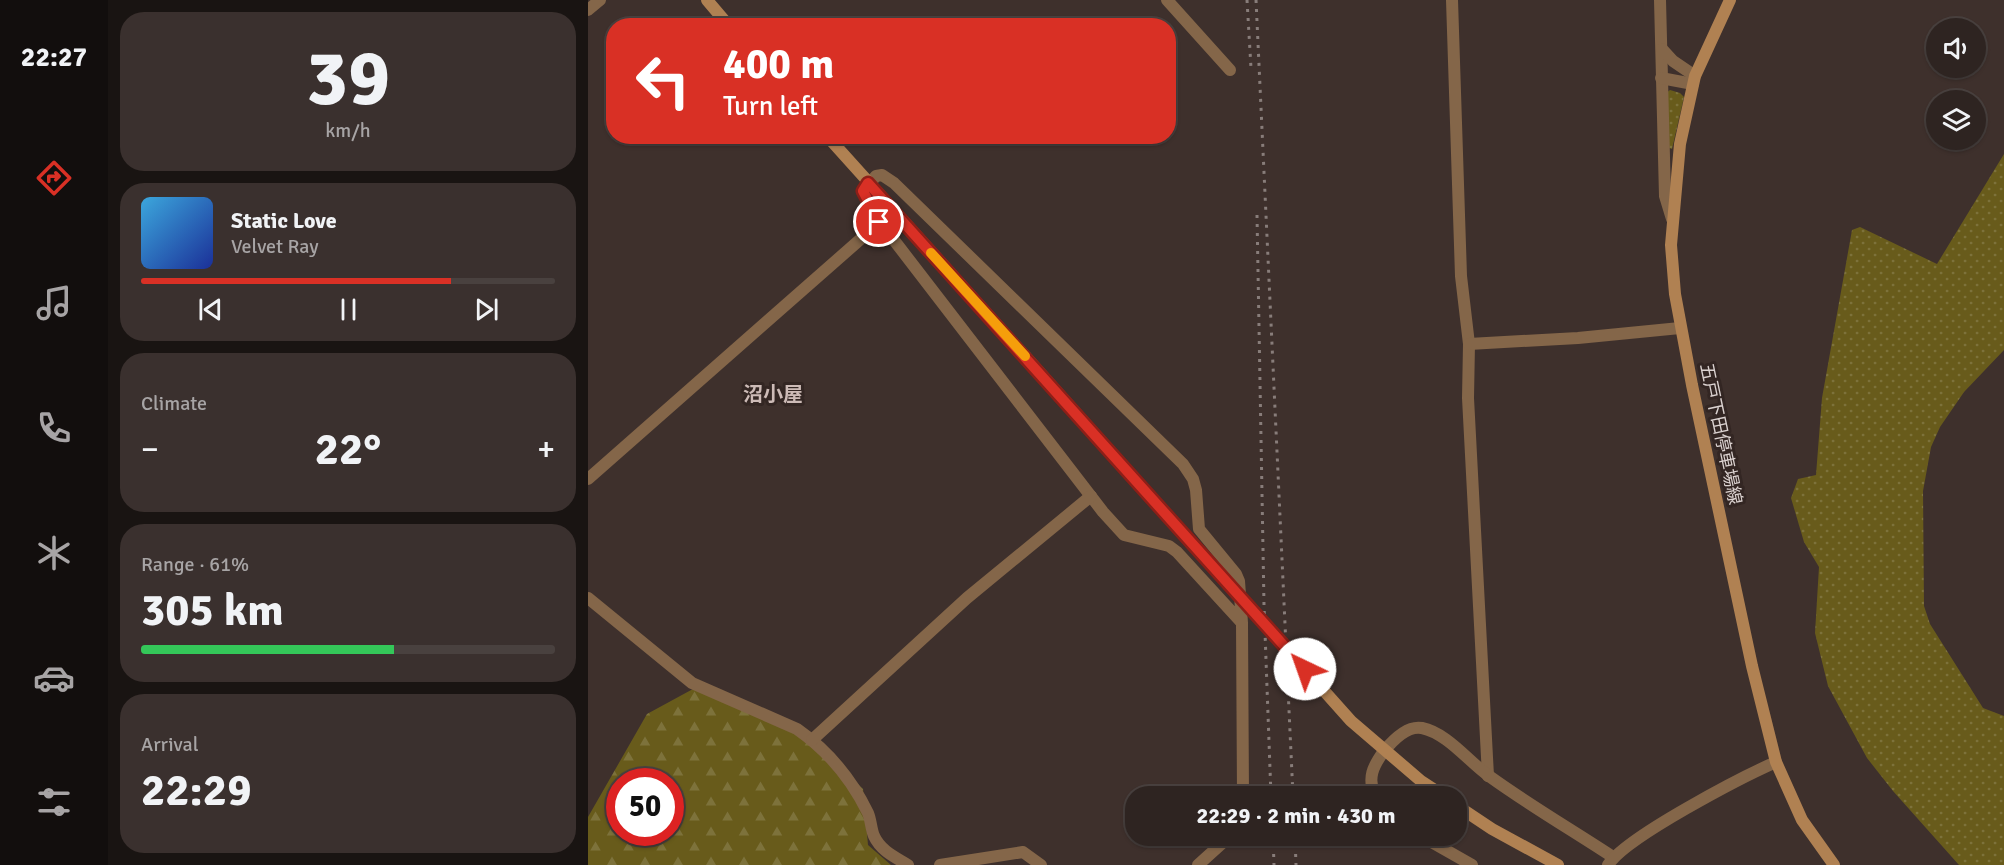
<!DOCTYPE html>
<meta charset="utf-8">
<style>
:root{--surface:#2e2421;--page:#3a302e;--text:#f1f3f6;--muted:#a7a4a5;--line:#49413f;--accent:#d93025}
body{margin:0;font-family:Signika,"Noto Sans JP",sans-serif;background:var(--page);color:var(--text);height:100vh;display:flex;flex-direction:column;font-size:22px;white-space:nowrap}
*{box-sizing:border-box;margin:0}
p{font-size:20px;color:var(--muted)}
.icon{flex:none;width:33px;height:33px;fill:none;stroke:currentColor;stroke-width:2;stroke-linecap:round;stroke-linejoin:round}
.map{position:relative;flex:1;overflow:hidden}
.panel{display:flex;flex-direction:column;gap:12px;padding:12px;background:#191412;width:480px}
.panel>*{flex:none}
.banner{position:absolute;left:18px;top:18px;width:570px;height:126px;border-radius:24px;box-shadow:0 2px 4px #0004,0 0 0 2px var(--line);background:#d93025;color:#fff;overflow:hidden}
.controls{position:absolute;left:1338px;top:18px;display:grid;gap:12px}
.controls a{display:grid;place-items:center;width:60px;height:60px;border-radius:50%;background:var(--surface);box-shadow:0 2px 4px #0004,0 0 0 2px var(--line);font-size:30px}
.speed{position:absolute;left:18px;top:768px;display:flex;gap:12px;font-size:30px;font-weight:700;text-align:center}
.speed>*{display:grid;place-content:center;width:78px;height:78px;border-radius:50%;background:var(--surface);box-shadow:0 2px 4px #0004,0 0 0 2px var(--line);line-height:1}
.speed .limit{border:9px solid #d22;background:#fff;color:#111}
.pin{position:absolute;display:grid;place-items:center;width:51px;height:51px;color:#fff;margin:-26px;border:3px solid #fff;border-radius:50%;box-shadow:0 2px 6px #0007}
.me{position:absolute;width:66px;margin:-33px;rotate:318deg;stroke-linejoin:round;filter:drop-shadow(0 0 4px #0008)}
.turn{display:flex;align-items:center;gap:21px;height:126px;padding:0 18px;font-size:27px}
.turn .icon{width:78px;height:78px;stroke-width:2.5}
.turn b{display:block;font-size:42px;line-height:51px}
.big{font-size:45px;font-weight:700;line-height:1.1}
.panel .tile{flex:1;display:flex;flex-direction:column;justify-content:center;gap:9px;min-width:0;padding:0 21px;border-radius:24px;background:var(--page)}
.panel .dial{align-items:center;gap:0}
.dial b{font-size:78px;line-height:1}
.song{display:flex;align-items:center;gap:18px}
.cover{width:72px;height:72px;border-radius:9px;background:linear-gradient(135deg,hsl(200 70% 55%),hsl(230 70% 35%))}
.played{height:6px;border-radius:3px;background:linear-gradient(90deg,var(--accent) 75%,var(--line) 75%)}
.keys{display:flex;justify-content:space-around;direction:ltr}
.heat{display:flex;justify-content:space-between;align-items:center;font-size:33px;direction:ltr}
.charge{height:9px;border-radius:4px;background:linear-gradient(90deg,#34c759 61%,var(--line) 0)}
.trip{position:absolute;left:537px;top:786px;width:342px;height:60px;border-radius:24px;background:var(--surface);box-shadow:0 2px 4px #0004,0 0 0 2px var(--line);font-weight:700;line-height:60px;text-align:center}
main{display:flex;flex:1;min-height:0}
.tab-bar{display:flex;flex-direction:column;width:108px;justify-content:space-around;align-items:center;background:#120e0d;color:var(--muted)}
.tab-bar .icon{width:42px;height:42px}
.tab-bar .current{color:var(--accent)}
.tab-bar b{font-size:27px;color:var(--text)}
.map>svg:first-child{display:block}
</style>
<main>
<nav class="tab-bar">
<b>22:27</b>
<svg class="icon current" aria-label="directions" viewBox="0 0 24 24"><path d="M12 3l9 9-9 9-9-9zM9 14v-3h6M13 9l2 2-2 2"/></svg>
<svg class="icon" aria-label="music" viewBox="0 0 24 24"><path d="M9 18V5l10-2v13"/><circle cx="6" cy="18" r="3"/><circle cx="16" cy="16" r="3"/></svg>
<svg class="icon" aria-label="phone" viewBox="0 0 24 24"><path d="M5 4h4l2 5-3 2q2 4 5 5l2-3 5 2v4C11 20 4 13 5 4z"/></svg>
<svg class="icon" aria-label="climate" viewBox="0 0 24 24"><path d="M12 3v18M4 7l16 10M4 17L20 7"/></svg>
<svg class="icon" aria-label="car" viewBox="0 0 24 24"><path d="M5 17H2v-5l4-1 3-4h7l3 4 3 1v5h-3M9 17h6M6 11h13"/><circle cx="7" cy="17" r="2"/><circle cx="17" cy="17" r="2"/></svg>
<svg class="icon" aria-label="filters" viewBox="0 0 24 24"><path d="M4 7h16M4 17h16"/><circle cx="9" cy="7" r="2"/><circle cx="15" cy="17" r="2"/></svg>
</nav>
<section class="panel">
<div class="tile dial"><b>39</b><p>km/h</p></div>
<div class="tile">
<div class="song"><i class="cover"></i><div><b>Static Love</b><p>Velvet Ray</p></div></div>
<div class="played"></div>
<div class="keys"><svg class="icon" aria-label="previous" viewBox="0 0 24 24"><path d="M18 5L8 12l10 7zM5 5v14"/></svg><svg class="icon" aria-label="pause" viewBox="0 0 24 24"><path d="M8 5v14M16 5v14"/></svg><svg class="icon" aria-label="next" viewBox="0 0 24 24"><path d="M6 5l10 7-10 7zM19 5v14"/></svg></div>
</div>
<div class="tile"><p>Climate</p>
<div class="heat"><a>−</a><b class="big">22°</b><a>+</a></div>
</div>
<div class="tile"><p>Range · 61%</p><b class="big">305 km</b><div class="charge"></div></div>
<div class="tile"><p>Arrival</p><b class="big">22:29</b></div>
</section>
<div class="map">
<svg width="1416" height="865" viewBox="0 0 1416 865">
<defs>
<pattern id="green-dots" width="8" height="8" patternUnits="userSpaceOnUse" patternTransform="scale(1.5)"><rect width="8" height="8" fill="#685b1b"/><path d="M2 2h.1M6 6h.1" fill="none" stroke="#7d723b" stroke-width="1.8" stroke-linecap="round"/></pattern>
<pattern id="forest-firs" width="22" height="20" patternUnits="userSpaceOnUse" patternTransform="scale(1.5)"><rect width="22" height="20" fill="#685b1b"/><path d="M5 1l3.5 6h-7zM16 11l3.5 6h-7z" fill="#7d723b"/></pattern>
</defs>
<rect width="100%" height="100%" fill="#3e302c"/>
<g fill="url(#green-dots)">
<polygon points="1082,90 1092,93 1096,97 1084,149 1079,147 1078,93"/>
<polygon points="1416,154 1416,350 1376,392 1352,427 1343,447 1335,491 1336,606 1342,624 1395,708 1416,716 1416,865 1371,865 1305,791 1279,758 1240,686 1227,633 1231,567 1216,542 1203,498 1210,479 1228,475 1234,398 1264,230 1272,227 1349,264"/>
</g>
<path fill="url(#forest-firs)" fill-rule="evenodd" d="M116,683L222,738L275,789L280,845L303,865H0V817L59,714ZM32,782H82V832H32Z"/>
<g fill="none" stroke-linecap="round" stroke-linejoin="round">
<g stroke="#846649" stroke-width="12">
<polyline points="579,0 642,70"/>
<polyline points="864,0 873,276 881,344 880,398 900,776"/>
<polyline points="0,10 12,0"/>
<polyline points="881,344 990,338 1092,328"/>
<polyline points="0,479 292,222"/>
<path d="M0,598L104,683L209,729C239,750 264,780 280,813C283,820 283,829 286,836C293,851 307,857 320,865"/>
<polyline points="654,623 589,552 581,546 536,535 515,512 292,222 275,191 288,176 294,175 306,183 595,464 605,479 608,490 611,529 648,574 651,581 654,623 655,796"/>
<polyline points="224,740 379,598 503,496"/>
<path d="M787,796C779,778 785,766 796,751C805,740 819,725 834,728C859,733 881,762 901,776C941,805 984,830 1025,857"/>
<polyline points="833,836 884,865"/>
<polyline points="352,865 435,852 453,865"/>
<polyline points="610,865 642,836"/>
<path d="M1020,865C1038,837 1154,777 1188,762"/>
</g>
<g stroke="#846649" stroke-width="12">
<polyline points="1072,0 1077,196 1084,219"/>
<polyline points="1074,49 1085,61 1107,76"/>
<polyline points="1073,78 1105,84"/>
</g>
<g stroke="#b08152" stroke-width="12">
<polyline points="119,0 141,26"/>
<polyline points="1142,0 1107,76 1092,144 1083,245 1087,294 1104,385 1164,666 1188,762 1214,820 1246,865"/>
<polyline points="239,136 438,357"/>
<polyline points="868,805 904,829 970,865"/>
</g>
<g stroke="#887d7a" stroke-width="3" stroke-dasharray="3 6" stroke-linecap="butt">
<polyline points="659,0 663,68"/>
<polyline points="668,0 705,796"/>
<polyline points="669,215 676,605 683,796"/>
<polyline points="685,836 686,865"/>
<polyline points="707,836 708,865"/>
</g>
<polyline stroke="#b08152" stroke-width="12" points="438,357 763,721 833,781 856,796"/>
</g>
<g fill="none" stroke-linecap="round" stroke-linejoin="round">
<defs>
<polyline id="route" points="291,222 275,191 280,183 717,669"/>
</defs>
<use href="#route" stroke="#8d1f18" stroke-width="15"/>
<use href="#route" stroke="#d93025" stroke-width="10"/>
<polyline stroke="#f59e0b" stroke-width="10" points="343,253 437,356"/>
</g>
<g text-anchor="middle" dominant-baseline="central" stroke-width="6" stroke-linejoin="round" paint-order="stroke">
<g font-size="18" fill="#dbd2d0" stroke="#332623">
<text transform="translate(1133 434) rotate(78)">五戸下田停車場線</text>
</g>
<g font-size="20" font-weight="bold" fill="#cdbbb7" stroke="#332623">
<text x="185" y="394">沼小屋</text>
</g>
</g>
</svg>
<div class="controls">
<a><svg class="icon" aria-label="sound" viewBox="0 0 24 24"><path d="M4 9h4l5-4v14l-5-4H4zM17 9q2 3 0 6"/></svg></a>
<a><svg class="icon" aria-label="layers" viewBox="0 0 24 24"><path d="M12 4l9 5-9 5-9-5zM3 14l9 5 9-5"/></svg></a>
</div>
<div class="speed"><div class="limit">50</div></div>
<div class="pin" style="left:291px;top:222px;background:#d93025"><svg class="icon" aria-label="arrive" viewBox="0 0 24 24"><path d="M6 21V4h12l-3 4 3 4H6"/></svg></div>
<svg class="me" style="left:717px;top:669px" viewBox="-20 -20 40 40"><circle r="19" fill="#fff"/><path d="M0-13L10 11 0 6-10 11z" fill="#d93025"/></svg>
<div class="trip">22:29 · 2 min · 430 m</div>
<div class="banner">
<div class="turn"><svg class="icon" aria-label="left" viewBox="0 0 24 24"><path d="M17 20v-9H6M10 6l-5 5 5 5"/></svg><div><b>400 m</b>Turn left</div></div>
</div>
</div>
</main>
